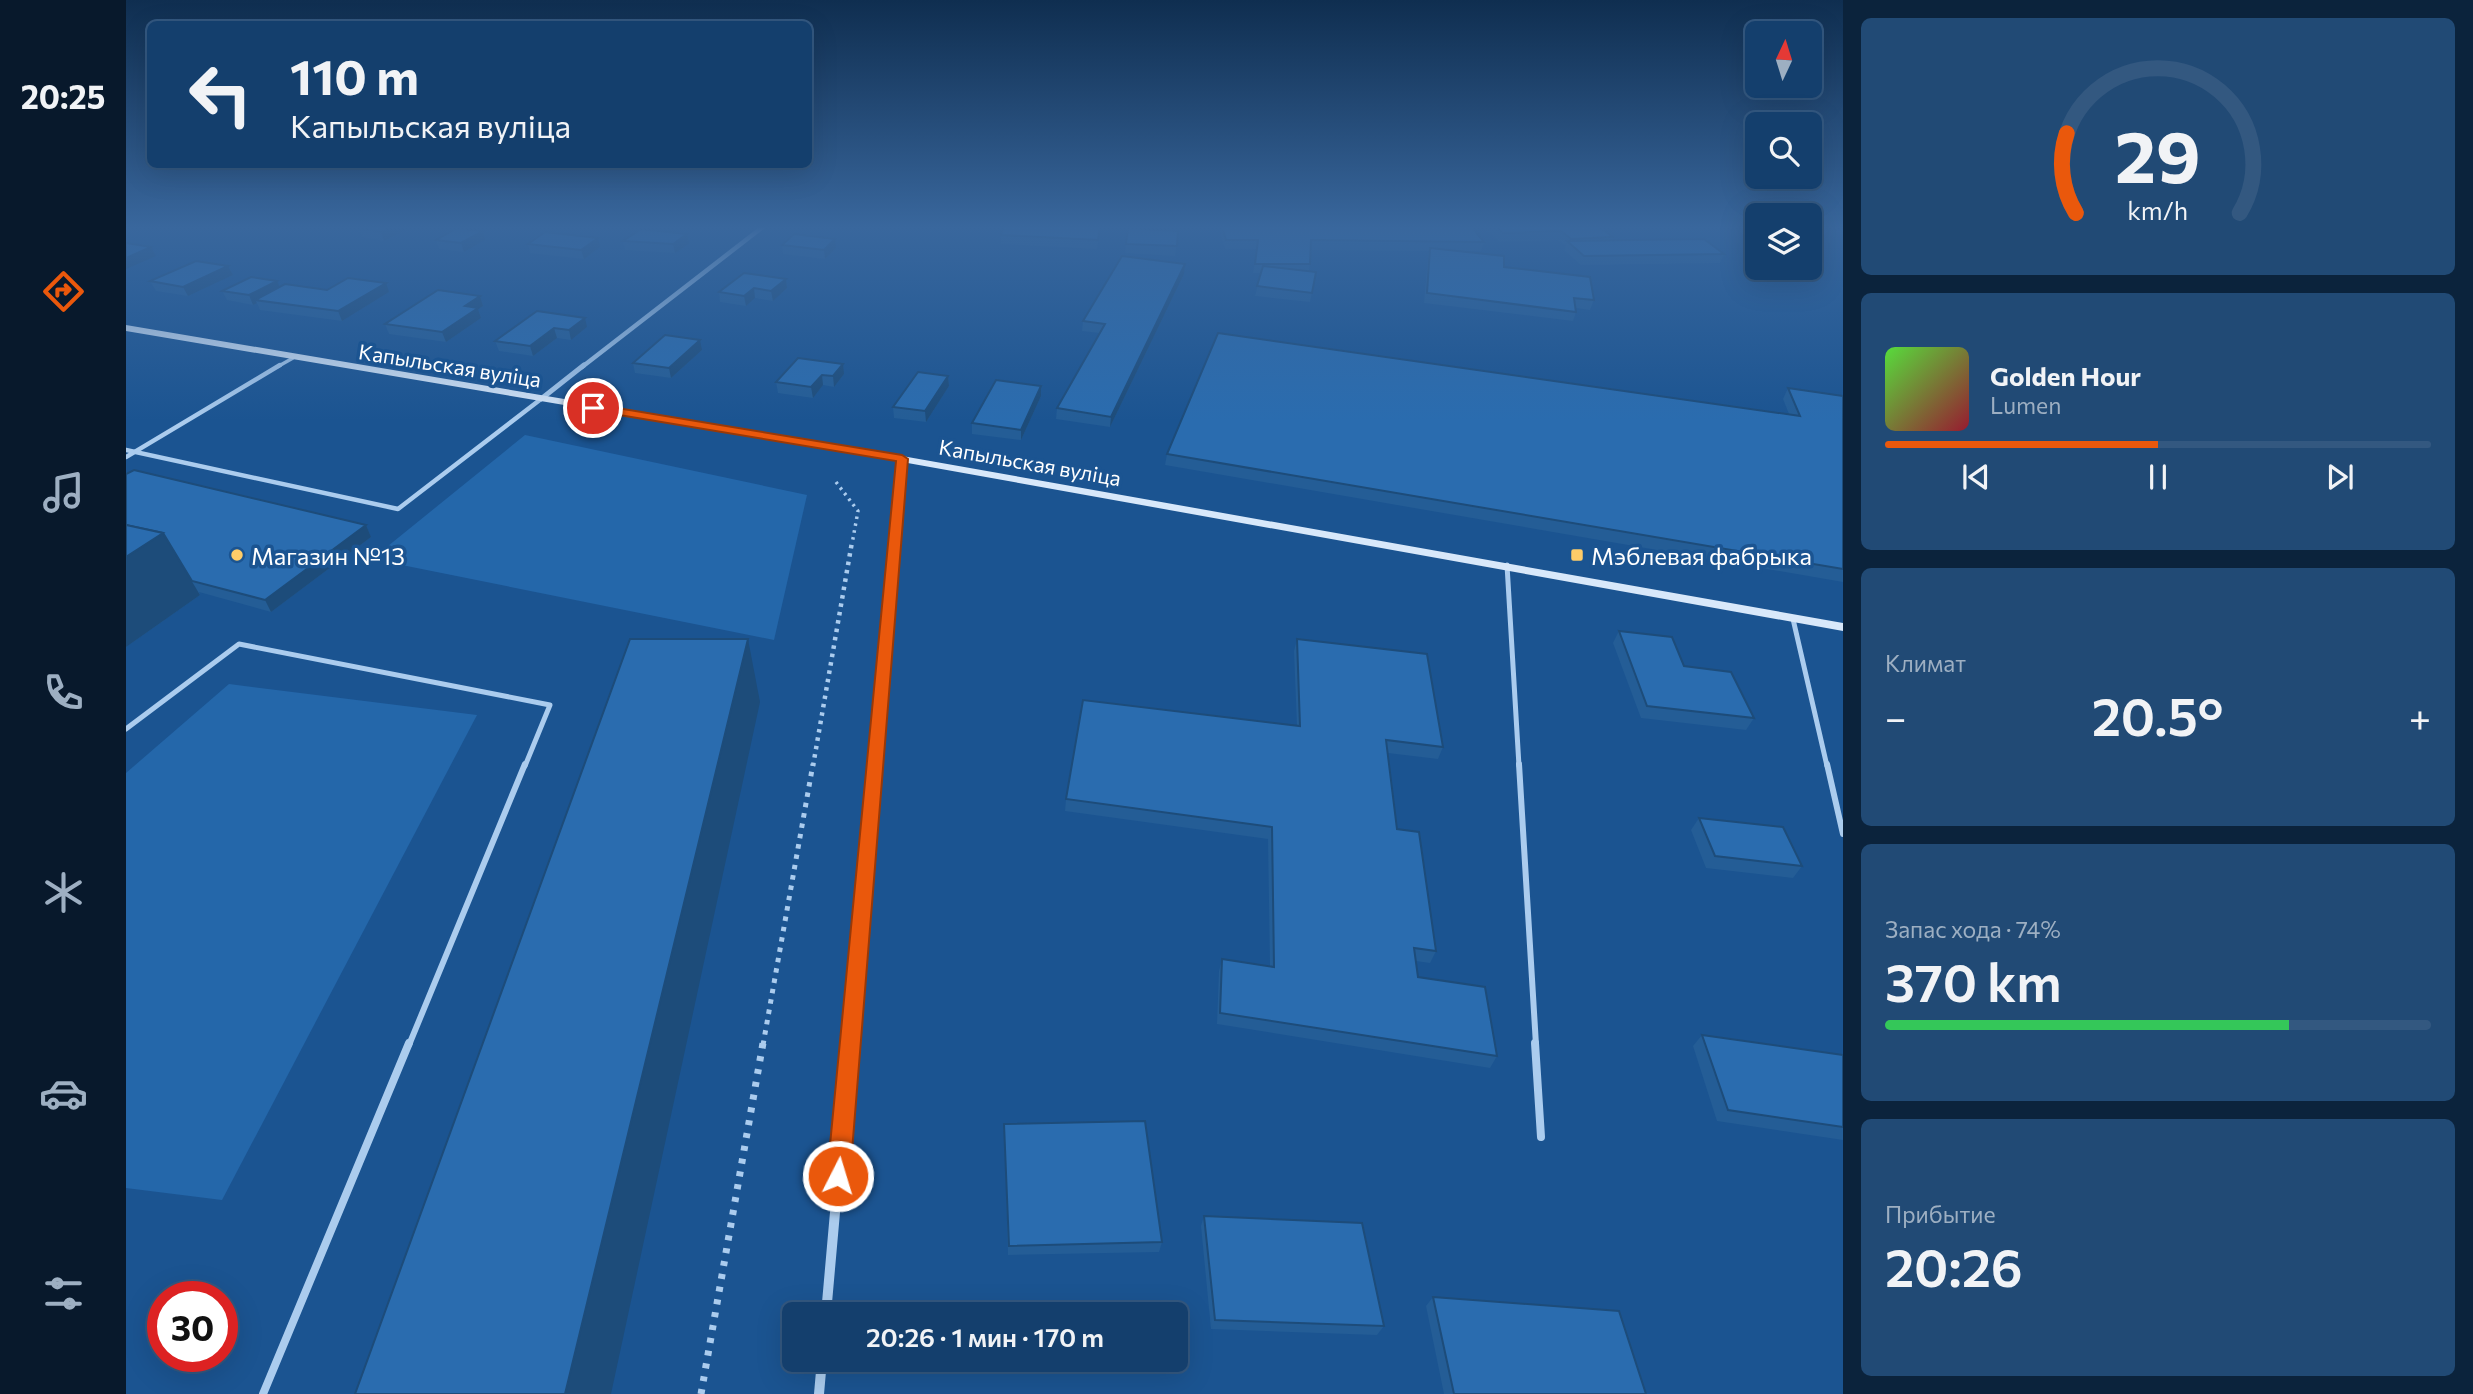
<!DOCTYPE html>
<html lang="ru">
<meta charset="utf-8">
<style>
:root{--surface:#143f6d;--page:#214a75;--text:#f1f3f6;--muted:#9dafc2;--line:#335880;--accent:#ea580c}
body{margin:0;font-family:Commissioner,sans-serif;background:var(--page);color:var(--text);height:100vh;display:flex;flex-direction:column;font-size:26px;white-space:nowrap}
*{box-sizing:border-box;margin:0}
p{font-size:23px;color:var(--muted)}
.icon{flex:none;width:38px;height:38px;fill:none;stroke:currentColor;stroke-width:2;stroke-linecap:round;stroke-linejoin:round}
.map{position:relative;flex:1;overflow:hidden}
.side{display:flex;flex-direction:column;gap:18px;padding:18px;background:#0b233c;width:630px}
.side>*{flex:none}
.guide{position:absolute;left:21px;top:21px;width:665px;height:147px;border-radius:10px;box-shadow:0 7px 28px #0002,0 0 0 2px var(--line);background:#143f6d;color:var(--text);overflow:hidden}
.needle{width:46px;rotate:4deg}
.tools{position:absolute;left:1619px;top:21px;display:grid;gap:14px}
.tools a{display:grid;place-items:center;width:77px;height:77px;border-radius:10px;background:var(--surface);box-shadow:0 7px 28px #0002,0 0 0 2px var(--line);font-size:35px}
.speed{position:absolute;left:21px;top:1281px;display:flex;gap:14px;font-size:35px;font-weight:700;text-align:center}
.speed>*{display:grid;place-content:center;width:91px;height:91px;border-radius:50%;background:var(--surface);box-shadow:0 7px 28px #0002,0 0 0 2px var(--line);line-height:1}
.speed .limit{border:10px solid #d22;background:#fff;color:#111}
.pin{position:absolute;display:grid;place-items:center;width:60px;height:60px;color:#fff;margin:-30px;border:4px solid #fff;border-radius:50%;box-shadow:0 2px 7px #0007}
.me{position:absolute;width:77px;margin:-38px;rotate:5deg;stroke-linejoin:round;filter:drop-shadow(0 0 5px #0008)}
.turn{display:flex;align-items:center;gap:24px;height:147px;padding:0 28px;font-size:32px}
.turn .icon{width:91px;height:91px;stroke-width:2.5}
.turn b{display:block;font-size:49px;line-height:60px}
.big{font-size:52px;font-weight:600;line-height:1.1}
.side .card{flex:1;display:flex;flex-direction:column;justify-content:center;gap:10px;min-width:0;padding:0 24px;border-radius:10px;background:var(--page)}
.side .dial{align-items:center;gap:0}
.dial svg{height:182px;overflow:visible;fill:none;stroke:var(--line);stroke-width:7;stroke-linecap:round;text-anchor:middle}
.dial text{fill:var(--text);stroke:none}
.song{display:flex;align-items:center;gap:21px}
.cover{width:84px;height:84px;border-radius:10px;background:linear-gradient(135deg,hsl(110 70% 55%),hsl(350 70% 35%))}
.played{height:7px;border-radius:4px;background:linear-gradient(90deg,var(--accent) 50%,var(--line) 50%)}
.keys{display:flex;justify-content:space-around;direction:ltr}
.heat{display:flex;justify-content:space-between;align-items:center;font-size:38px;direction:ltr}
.charge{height:10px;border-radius:5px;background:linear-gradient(90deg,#34c759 74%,var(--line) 0)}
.trip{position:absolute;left:656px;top:1302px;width:406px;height:70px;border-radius:10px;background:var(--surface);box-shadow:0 7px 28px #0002,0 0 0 2px var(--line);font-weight:600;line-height:70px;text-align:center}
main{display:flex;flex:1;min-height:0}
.dock{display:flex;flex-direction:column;width:126px;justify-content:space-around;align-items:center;background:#08192c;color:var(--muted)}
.dock .icon{width:49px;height:49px}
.dock .current{color:var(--accent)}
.dock b{font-size:32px;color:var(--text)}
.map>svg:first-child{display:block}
</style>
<main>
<nav class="dock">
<b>20:25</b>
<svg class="icon current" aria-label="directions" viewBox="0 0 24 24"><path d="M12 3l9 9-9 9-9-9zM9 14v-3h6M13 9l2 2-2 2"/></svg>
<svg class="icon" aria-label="music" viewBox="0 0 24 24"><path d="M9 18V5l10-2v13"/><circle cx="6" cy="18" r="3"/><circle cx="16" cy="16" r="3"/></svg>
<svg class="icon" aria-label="phone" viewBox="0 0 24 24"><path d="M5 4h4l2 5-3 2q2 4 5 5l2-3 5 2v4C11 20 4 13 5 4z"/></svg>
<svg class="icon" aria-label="climate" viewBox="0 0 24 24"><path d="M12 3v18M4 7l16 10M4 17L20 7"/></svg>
<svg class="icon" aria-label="car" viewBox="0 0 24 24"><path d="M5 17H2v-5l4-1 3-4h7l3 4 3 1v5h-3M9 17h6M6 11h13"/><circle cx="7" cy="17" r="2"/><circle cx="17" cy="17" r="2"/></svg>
<svg class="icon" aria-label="filters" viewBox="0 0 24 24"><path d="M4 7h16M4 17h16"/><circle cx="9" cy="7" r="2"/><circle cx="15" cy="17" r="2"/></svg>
</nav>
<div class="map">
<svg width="1717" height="1394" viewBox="0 0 1717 1394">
<rect width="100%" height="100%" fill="#1b5491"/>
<g fill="#2467aa">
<polygon points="399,435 681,495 648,640 246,559"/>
<polygon points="103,684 351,715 96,1200 0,1188 0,773"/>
</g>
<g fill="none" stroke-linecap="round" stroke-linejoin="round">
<polyline stroke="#abccee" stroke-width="3.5" stroke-dasharray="2.5 4.5" stroke-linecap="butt" points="710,482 732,511 726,544"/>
<polyline stroke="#abccee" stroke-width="4.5" stroke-dasharray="3.5 5" stroke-linecap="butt" points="687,766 726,542"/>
<polyline stroke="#abccee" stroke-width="5" stroke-dasharray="4.5 6" stroke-linecap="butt" points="637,1045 687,764"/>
<polyline stroke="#abccee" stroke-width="7" stroke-dasharray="5 8" stroke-linecap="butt" points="575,1394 637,1043"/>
<polyline stroke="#abccee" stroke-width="3.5" points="151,367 167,358"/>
<g stroke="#abccee" stroke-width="4.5">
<polyline points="0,450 272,509 415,399"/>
<polyline points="0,457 154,365"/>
</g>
<g stroke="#abccee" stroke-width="5">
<polyline points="1381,565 1393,766"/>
<polyline points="1667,619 1701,766"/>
<polyline points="0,729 113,644 424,705 399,766"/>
</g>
<g stroke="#abccee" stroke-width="6">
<polyline points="1393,764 1410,1045"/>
<polyline points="1701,764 1717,834"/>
<polyline points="283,1045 399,764"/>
</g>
<g stroke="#abccee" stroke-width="8">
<polyline points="1409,1043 1415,1137"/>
<polyline points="137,1394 283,1043"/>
</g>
<polyline stroke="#abccee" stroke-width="4.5" points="456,367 638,226"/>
<g stroke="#abccee" stroke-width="5">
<polyline points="415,399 458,365"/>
<polyline points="768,544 776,459"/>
</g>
<polyline stroke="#abccee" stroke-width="7" points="749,766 769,542"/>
<polyline stroke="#abccee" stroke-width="9" points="724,1045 749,764"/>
<g stroke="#abccee" stroke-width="10">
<polyline points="700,1314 724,1043"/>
<polyline points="693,1394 696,1360"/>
</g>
<polygon fill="#d8e8fa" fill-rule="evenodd" points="0,325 776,456 1717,623 1717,631 776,462 0,331"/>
</g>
<g fill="#245d96">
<polygon points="238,226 283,226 284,228 258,241 236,237 233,228"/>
<polygon points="975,226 971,249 875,244 875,235"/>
<polygon points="1033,226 1345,226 1358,242 1355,251 1331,251 1468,300 1464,310 1450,308 1450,312 1447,321 1298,303 1302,257 1303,251 1185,250 1183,271 1190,272 1184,302 1129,296 1135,273 1127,273 1131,249 1099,249 1093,227"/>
<polygon points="1356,226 1472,226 1487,237 1486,241 1598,254 1594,263 1455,265 1438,250 1440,246 1432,240 1374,242"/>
<polygon points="1709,226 1717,226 1717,235 1706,232"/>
<polygon points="357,231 359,240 338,252 313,249 310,240"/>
<polygon points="1052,231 1049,256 999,253 1000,244"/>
<polygon points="497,241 563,244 549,253 499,250"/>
<polygon points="402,244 474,247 458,259 404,253"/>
<polygon points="656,245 710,248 699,259 657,254"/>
<polygon points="1059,264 1058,274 984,427 930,419 931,408 974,333 956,331 957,321"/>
<polygon points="102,266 107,275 62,296 30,291 24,281"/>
<polygon points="660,279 661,288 647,301 629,298 620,306 594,302 593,292"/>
<polygon points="151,281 154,287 263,292 216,321 134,310 131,303 127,305 101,300 96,291"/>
<polygon points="354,296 357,306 352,309 355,318 320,342 263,334 259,324"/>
<polygon points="411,311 461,327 445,340 431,338 407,356 373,351 369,341"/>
<polygon points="576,350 545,378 509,373 507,363"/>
<polygon points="672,358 718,374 708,387 697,385 687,398 652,393 650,382"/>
<polygon points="822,376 823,386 800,422 768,418 767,407"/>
<polygon points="1662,388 1717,396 1717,582 1039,465 1041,454 1663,414 1657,399"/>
<polygon points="915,396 895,440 846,434 846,423"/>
<polygon points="0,474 240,525 245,537 145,612 73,592 74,595 0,647"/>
<polygon points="1493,631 1628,718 1620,730 1515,718 1487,643"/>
<polygon points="1171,639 1317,747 1312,759 1262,753 1271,829 1310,951 1304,963 1290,961 1292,977 1371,1056 1364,1068 1091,1024 1093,971 1096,959 1144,967 1142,839 939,811 940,799 1171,726 1168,651"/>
<polygon points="1573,818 1676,866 1667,878 1580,868 1565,830"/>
<polygon points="1576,1035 1717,1055 1717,1140 1591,1121 1567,1046"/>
<polygon points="878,1124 1036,1242 1033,1252 882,1255"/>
<polygon points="1078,1216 1258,1326 1251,1335 1085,1329 1075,1226"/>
<polygon points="1307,1297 1520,1394 1318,1394 1300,1306"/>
</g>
<g fill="#1d4c7a">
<polygon points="268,226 283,226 284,228 258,241 255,232"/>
<polygon points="357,231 359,240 338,252 335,243"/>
<polygon points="561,234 563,244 549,253 547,244"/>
<polygon points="472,238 474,247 458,259 455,250"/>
<polygon points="709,239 710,248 699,259 698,250"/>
<polygon points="25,247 30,256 0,269 0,258"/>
<polygon points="1059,264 1058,274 984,427 985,417"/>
<polygon points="102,266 107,275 62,296 57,287"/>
<polygon points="660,279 661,288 647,301 645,291"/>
<polygon points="151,281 156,291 129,300 131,303 127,305 123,295"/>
<polygon points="260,283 263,292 216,321 212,311"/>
<polygon points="628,288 629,298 620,306 618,296"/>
<polygon points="354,296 357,306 352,309 355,318 320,342 316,332 339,306"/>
<polygon points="459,318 461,327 445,340 443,330"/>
<polygon points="428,328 431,338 407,356 404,346"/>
<polygon points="574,340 576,350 545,378 543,368"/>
<polygon points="717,364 718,374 708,387 707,376"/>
<polygon points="696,375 697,385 687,398 685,387"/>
<polygon points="822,376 823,386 800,422 799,411"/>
<polygon points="915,386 915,396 895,440 895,430"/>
<polygon points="240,525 245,537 145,612 139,600"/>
<polygon points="37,533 74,595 0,647 0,557"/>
<polygon points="622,639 634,702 485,1394 439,1394"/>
</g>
<g fill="#2a6caf" stroke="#1d4c7a" stroke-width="2">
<polygon points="238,226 268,226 255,232 233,228"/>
<polygon points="878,226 974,226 972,240 875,235"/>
<polygon points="1096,226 1345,226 1358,242 1185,240 1184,264 1129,264 1132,240 1100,240"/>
<polygon points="1369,226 1472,226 1487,237 1445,239 1435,231 1377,233"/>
<polygon points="331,228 357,231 335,243 310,240"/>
<polygon points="1002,228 1052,231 1051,246 1000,244"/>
<polygon points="515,229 561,234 547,244 497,241"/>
<polygon points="419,232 472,238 455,250 402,244"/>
<polygon points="668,234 709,239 698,250 656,245"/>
<polygon points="1578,239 1598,254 1458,256 1441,241"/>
<polygon points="0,243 25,247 0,258"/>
<polygon points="1304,248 1378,256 1378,267 1464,277 1468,300 1448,298 1450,312 1301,293"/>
<polygon points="996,256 1059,264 985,417 931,408 979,324 957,321"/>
<polygon points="70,261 102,266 57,287 24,281"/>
<polygon points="1137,266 1190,272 1186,293 1131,286"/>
<polygon points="618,273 660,279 645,291 628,288 618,296 593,292"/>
<polygon points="125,277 151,281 123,295 96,291"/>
<polygon points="222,278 260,283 212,311 129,300 159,284 201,290"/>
<polygon points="312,290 354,296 339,306 352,308 316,332 259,324"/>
<polygon points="411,311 459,318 443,330 428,328 404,346 369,341"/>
<polygon points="1092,333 1674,416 1662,388 1717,396 1717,569 1041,454"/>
<polygon points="539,335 574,340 543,368 507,363"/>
<polygon points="672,358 717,364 707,376 696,375 685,387 650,382"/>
<polygon points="792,372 822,376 799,411 767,407"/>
<polygon points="870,380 915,386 895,430 846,423"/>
<polygon points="8,470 240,525 139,600 66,581 37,533 0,525 0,474"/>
<polygon points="0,525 37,533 0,557"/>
<polygon points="1493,631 1546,637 1558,666 1605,672 1628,718 1521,706"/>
<polygon points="504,639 622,639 439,1394 229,1394"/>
<polygon points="1171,639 1301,654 1317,747 1260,740 1271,829 1293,832 1310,951 1288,948 1292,977 1359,987 1371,1056 1094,1013 1096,959 1148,967 1146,827 940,799 957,700 1174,726"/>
<polygon points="1573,818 1657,827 1676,866 1589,856"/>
<polygon points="1576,1035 1717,1055 1717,1127 1602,1110"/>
<polygon points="1019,1121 1036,1242 883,1246 878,1124"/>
<polygon points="1078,1216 1236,1223 1258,1326 1089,1320"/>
<polygon points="1307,1297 1493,1311 1520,1394 1328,1394"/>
</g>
<linearGradient id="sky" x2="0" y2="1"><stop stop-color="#0f2e50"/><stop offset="0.54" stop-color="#39679d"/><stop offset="1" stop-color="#39679d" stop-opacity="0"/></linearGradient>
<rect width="1717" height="421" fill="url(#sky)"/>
<polygon fill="#ea580c" stroke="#983908" stroke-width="2" points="467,404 776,455 782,459 724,1176 721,1185 712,1188 704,1185 701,1176 770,461 463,410 461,408"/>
<g fill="#ffcc68" stroke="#1b5491" stroke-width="2.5">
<circle cx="111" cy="555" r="7"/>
<rect x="1444" y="548" width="14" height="14" rx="3.5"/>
</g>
<g text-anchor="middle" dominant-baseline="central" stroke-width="7" stroke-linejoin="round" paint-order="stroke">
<g font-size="21" fill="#fff" stroke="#1b5491">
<text transform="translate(324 365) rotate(9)">Капыльская вуліца</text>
<text transform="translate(904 462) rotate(10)">Капыльская вуліца</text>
</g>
<g font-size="24" fill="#fff" stroke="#1b5491" text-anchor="start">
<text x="125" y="555">Магазин №13</text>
<text x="1465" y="555">Мэблевая фабрыка</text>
</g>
</g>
</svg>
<div class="tools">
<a><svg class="needle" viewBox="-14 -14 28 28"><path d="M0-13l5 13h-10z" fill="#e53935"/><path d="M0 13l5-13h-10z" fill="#9dafc2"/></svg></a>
<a><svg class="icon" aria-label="search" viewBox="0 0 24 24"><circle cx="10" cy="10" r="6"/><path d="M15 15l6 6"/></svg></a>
<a><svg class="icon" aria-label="layers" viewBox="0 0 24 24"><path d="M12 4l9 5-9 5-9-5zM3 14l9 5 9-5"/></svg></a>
</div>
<div class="speed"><div class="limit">30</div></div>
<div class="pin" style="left:467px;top:408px;background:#d93025"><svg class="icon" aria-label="arrive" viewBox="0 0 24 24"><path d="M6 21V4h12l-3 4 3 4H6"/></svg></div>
<svg class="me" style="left:712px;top:1176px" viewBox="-20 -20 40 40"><circle r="17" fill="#ea580c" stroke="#fff" stroke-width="3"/><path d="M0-11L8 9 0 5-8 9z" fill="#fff"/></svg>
<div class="trip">20:26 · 1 мин · 170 m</div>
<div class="guide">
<div class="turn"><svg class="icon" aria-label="left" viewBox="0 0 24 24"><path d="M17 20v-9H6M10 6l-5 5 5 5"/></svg><div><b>110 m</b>Капыльская вуліца</div></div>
</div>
</div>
<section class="side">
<div class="card dial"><svg viewBox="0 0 100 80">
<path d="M14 69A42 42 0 1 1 86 69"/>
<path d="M14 69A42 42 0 0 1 10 34" stroke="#ea580c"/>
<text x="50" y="56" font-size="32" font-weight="700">29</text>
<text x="50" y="72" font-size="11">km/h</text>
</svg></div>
<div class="card">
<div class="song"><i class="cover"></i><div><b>Golden Hour</b><p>Lumen</p></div></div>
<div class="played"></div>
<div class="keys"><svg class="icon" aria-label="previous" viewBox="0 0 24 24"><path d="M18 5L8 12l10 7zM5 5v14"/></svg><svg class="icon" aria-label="pause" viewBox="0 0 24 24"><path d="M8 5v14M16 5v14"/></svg><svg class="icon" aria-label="next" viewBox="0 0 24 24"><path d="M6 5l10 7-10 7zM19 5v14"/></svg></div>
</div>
<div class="card"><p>Климат</p>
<div class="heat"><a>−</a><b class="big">20.5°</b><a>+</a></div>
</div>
<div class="card"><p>Запас хода · 74%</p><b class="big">370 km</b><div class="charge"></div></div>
<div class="card"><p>Прибытие</p><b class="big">20:26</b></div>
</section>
</main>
